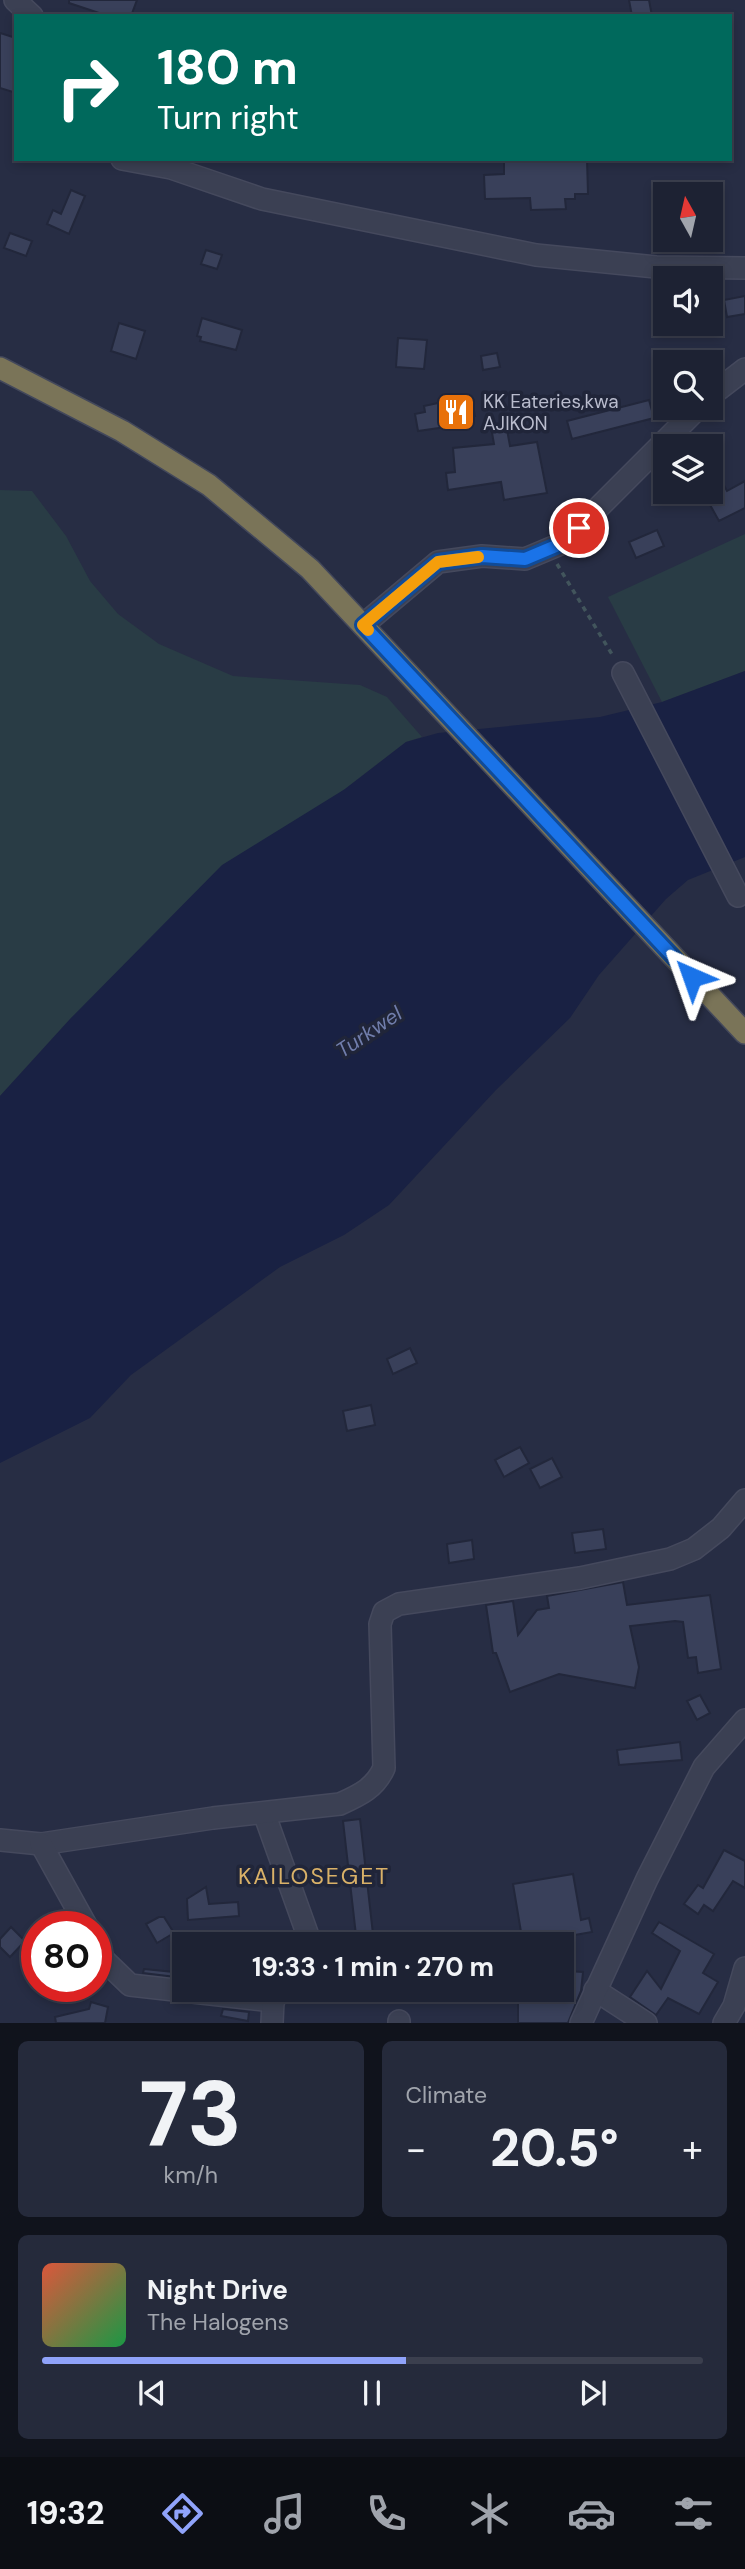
<!DOCTYPE html>
<meta charset="utf-8">
<style>
:root{--surface:#1d2233;--page:#252a3b;--text:#f1f3f6;--muted:#a0a4ac;--line:#3b3f4e;--accent:#90a3fa}
body{margin:0;font-family:"DM Sans",sans-serif;background:var(--page);color:var(--text);height:100vh;display:flex;flex-direction:column;font-size:26px;white-space:nowrap}
*{box-sizing:border-box;margin:0}
p{font-size:23px;color:var(--muted)}
.icon{flex:none;width:38px;height:38px;fill:none;stroke:currentColor;stroke-width:2;stroke-linecap:round;stroke-linejoin:round}
.map{position:relative;height:2023px;overflow:hidden}
.details{display:flex;flex-direction:column;gap:18px;padding:18px;background:#10131c;flex:1}
.details>*{flex:none}
.top-card{position:absolute;left:14px;top:14px;width:718px;height:147px;border-radius:0px;box-shadow:0 4px 10px #0003,0 0 0 2px var(--line);background:#00695c;color:#fff;overflow:hidden}
.needle{width:46px;rotate:352deg}
.tools{position:absolute;left:653px;top:182px;display:grid;gap:14px}
.tools a{display:grid;place-items:center;width:70px;height:70px;border-radius:0px;background:var(--surface);box-shadow:0 4px 10px #0003,0 0 0 2px var(--line);font-size:35px}
.speed{position:absolute;left:21px;top:1911px;display:flex;gap:14px;font-size:35px;font-weight:700;text-align:center}
.speed>*{display:grid;place-content:center;width:91px;height:91px;border-radius:50%;background:var(--surface);box-shadow:0 4px 10px #0003,0 0 0 2px var(--line);line-height:1}
.speed .limit{border:10px solid #d22;background:#fff;color:#111}
.pin{position:absolute;display:grid;place-items:center;width:60px;height:60px;color:#fff;margin:-30px;border:4px solid #fff;border-radius:50%;box-shadow:0 2px 7px #0007}
.me{position:absolute;width:77px;margin:-38px;rotate:317deg;stroke-linejoin:round;filter:drop-shadow(0 0 5px #0008)}
.turn{display:flex;align-items:center;gap:24px;height:147px;padding:0 28px;font-size:32px}
.turn .icon{width:91px;height:91px;stroke-width:2.5}
.turn b{display:block;font-size:49px;line-height:60px}
.big{font-size:52px;font-weight:700;line-height:1.1}
.details .tile{flex:1;display:flex;flex-direction:column;justify-content:center;gap:10px;min-width:0;padding:0 24px;border-radius:10px;background:var(--page)}
.details .dial{align-items:center;gap:0}
.dial b{font-size:91px;line-height:1}
.song{display:flex;align-items:center;gap:21px}
.cover{width:84px;height:84px;border-radius:10px;background:linear-gradient(135deg,hsl(10 70% 55%),hsl(140 70% 35%))}
.played{height:7px;border-radius:4px;background:linear-gradient(90deg,var(--accent) 55%,var(--line) 55%)}
.keys{display:flex;justify-content:space-around;direction:ltr}
.heat{display:flex;justify-content:space-between;align-items:center;font-size:38px;direction:ltr}
.details .tiles{flex:1;display:grid;gap:18px;grid-template-columns:1fr 1fr}
.tile:last-child{grid-column:span 2}
.trip{position:absolute;left:172px;top:1932px;width:402px;height:70px;border-radius:0px;background:var(--surface);box-shadow:0 4px 10px #0003,0 0 0 2px var(--line);font-weight:700;line-height:70px;text-align:center}
.menu{display:flex;height:112px;justify-content:space-around;align-items:center;background:#0c0e14;color:var(--muted)}
.menu .icon{width:49px;height:49px}
.menu .on{color:var(--accent)}
.menu b{font-size:32px;color:var(--text)}
.map>svg:first-child{display:block}
</style>
<div class="map">
<svg width="745" height="2023" viewBox="0 0 745 2023">
<rect width="100%" height="100%" fill="#272d44"/>
<g fill="#293c45">
<polygon points="0,490 32,491 66,536 90,581 118,614 159,644 233,676 360,685 387,697 422,737 406,742 345,789 71,1018 0,1096"/>
<polygon points="745,534 745,671 662,702 608,597"/>
</g>
<polygon fill="#192143" points="745,671 745,857 688,880 666,899 599,975 570,1018 496,1090 389,1205 344,1235 280,1267 131,1375 90,1418 0,1463 0,1096 71,1018 222,865 345,789 406,742 438,733 600,717 662,702"/>
<g fill="#39405a" stroke="#22273b" stroke-width="2">
<polygon points="69,0 137,0 131,16 108,16 69,3"/>
<polygon points="629,0 649,0 652,16 632,16"/>
<polygon points="0,33 16,38 16,93 0,88"/>
<polygon points="504,159 587,159 588,194 575,194 575,199 565,199 566,209 531,210 530,198 485,199 484,175 504,174"/>
<polygon points="71,190 85,196 69,234 47,224 53,210 61,214"/>
<polygon points="10,233 32,241 26,256 4,248"/>
<polygon points="206,250 222,255 217,269 201,264"/>
<polygon points="745,296 745,314 727,317 724,300"/>
<polygon points="202,318 242,330 236,350 200,341 201,337 197,336"/>
<polygon points="119,323 145,331 136,359 111,351"/>
<polygon points="398,338 427,340 424,369 396,367"/>
<polygon points="497,353 500,367 483,370 481,356"/>
<polygon points="649,400 654,418 572,439 567,421"/>
<polygon points="472,401 475,416 445,423 446,427 418,431 415,414 425,412 424,406 438,403 439,407"/>
<polygon points="506,424 510,446 537,442 547,493 504,500 501,482 448,490 446,473 455,472 453,448 494,444 491,427"/>
<polygon points="721,480 727,491 745,481 745,508 719,521 709,503 715,501 710,486"/>
<polygon points="657,530 664,546 636,558 629,542"/>
<polygon points="410,1348 417,1363 393,1374 387,1359"/>
<polygon points="371,1405 375,1425 347,1431 343,1411"/>
<polygon points="520,1447 529,1463 504,1477 495,1460"/>
<polygon points="552,1458 562,1477 540,1488 530,1469"/>
<polygon points="603,1529 606,1549 575,1553 572,1533"/>
<polygon points="472,1540 474,1559 449,1563 447,1544"/>
<polygon points="623,1582 627,1605 710,1595 721,1669 698,1673 696,1657 688,1658 683,1622 675,1621 630,1626 639,1667 635,1688 559,1674 510,1692 496,1653 493,1653 486,1605 513,1601 518,1635 537,1610 549,1608 547,1596"/>
<polygon points="700,1695 710,1713 697,1720 687,1701"/>
<polygon points="680,1742 682,1760 619,1765 617,1750"/>
<polygon points="360,1819 374,1943 366,1944 357,1944 343,1821"/>
<polygon points="724,1850 745,1861 745,1888 733,1881 713,1911 704,1905 698,1914 684,1904 698,1885 703,1888"/>
<polygon points="573,1874 581,1920 589,1918 592,1932 540,1941 541,1944 523,1944 513,1884"/>
<polygon points="206,1887 209,1904 238,1902 239,1916 188,1920 187,1899"/>
<polygon points="159,1917 164,1917 174,1933 157,1943 146,1924"/>
<polygon points="659,1922 714,1954 703,1973 718,1982 699,2014 668,1998 656,2015 630,1997 647,1971 661,1989 680,1951 652,1933"/>
<polygon points="11,1927 25,1941 10,1957 0,1947 0,1939"/>
<polygon points="144,1969 184,1973 184,1978 143,1973"/>
<polygon points="568,1971 583,1972 581,1991 568,2023 518,2023 518,1990 562,1990 563,1985 566,1986"/>
<polygon points="91,2002 108,2007 105,2023 56,2023 55,2017 89,2009"/>
<polygon points="223,2009 249,2012 248,2021 221,2016"/>
</g>
<g fill="none" stroke-linecap="round" stroke-linejoin="round">
<defs>
<g id="minor">
<polyline points="15,0 32,16"/>
<polyline points="122,159 171,168 262,199 536,255 656,267 745,268"/>
<polyline points="710,396 745,369"/>
<polyline points="363,625 438,562 482,556 525,559 563,543 698,408"/>
<polyline points="623,673 738,896"/>
<polyline points="264,1813 311,1944"/>
<path d="M0,1840L41,1844L213,1818L340,1804C360,1795 375,1788 384,1768L380,1624L384,1612L399,1604L580,1578L670,1559L694,1549L721,1528L745,1500"/>
<polyline points="41,1844 87,1927"/>
<polyline points="96,1941 104,1960 130,1985 273,2001 281,1990"/>
<polyline points="595,1990 646,2023"/>
<polyline points="399,2021 399,2023"/>
<polyline points="272,2023 273,2001"/>
<polyline points="581,2023 647,1879 704,1767 745,1720"/>
<polyline points="724,2023 734,2006 745,1968"/>
</g>
<polyline id="highway" points="0,368 122,431 209,485 310,569 745,1033"/>
</defs>
<use href="#minor" stroke="#45495d" stroke-width="24"/>
<use href="#highway" stroke="#43485b" stroke-width="24"/>
<polyline stroke="#42555c" stroke-width="3.5" stroke-dasharray="5 5" stroke-linecap="butt" points="557,564 613,656"/>
<use href="#minor" stroke="#3b4053" stroke-width="21"/>
<use href="#highway" stroke="#7a7458" stroke-width="21"/>
</g>
<g fill="none" stroke-linecap="round" stroke-linejoin="round">
<defs>
<polyline id="route" points="579,528 563,543 525,559 482,556 438,562 363,625 692,977"/>
</defs>
<use href="#route" stroke="#114b97" stroke-width="18"/>
<use href="#route" stroke="#1a73e8" stroke-width="12"/>
<polyline stroke="#f59e0b" stroke-width="12" points="368,630 363,625 438,562 478,557"/>
</g>
<defs>
<symbol id="restaurant-square" viewBox="-11 -11 22 22"><rect x="-9" y="-9" width="18" height="18" rx="4" fill="#e8710a" stroke="#202539"/><path d="M-5-6h1v4h1v-4h1v4h1v-4h1v5L-1.5 .5V6h-2V.5L-5-1ZM5-6V6H3V1.5H1.5Q1.5-4 5-6Z" fill="#fff"/></symbol>
</defs>
<g fill-rule="evenodd">
<use href="#restaurant-square" x="434" y="390" width="44" height="44"/>
</g>
<g text-anchor="middle" dominant-baseline="central" stroke-width="7" stroke-linejoin="round" paint-order="stroke">
<g font-size="19" fill="#b9bccd" stroke="#202539" text-anchor="start">
<text x="483" y="401">KK Eateries,kwa<tspan x="483" dy="22">AJIKON</tspan></text>
</g>
<g font-size="21" font-style="italic" fill="#717eac" stroke="#202539">
<text transform="translate(369 1032) rotate(-34)">Turkwel</text>
</g>
<g font-size="23" letter-spacing="2" fill="#d9b168" stroke="#202539">
<text x="314" y="1876">KAILOSEGET</text>
</g>
</g>
</svg>
<div class="tools">
<a><svg class="needle" viewBox="-14 -14 28 28"><path d="M0-13l5 13h-10z" fill="#e53935"/><path d="M0 13l5-13h-10z" fill="#a0a4ac"/></svg></a>
<a><svg class="icon" aria-label="sound" viewBox="0 0 24 24"><path d="M4 9h4l5-4v14l-5-4H4zM17 9q2 3 0 6"/></svg></a>
<a><svg class="icon" aria-label="search" viewBox="0 0 24 24"><circle cx="10" cy="10" r="6"/><path d="M15 15l6 6"/></svg></a>
<a><svg class="icon" aria-label="layers" viewBox="0 0 24 24"><path d="M12 4l9 5-9 5-9-5zM3 14l9 5 9-5"/></svg></a>
</div>
<div class="speed"><div class="limit">80</div></div>
<div class="pin" style="left:579px;top:528px;background:#d93025"><svg class="icon" aria-label="arrive" viewBox="0 0 24 24"><path d="M6 21V4h12l-3 4 3 4H6"/></svg></div>
<svg class="me" style="left:692px;top:977px" viewBox="-20 -20 40 40"><path d="M0-17L14 15 0 8-14 15z" fill="#1a73e8" stroke="#fff" stroke-width="4"/></svg>
<div class="trip">19:33 · 1 min · 270 m</div>
<div class="top-card">
<div class="turn"><svg class="icon" aria-label="right" viewBox="0 0 24 24"><path d="M7 20v-9h11M14 6l5 5-5 5"/></svg><div><b>180 m</b>Turn right</div></div>
</div>
</div>
<section class="details">
<div class="tiles">
<div class="tile dial"><b>73</b><p>km/h</p></div>
<div class="tile"><p>Climate</p>
<div class="heat"><a>−</a><b class="big">20.5°</b><a>+</a></div>
</div>
<div class="tile">
<div class="song"><i class="cover"></i><div><b>Night Drive</b><p>The Halogens</p></div></div>
<div class="played"></div>
<div class="keys"><svg class="icon" aria-label="previous" viewBox="0 0 24 24"><path d="M18 5L8 12l10 7zM5 5v14"/></svg><svg class="icon" aria-label="pause" viewBox="0 0 24 24"><path d="M8 5v14M16 5v14"/></svg><svg class="icon" aria-label="next" viewBox="0 0 24 24"><path d="M6 5l10 7-10 7zM19 5v14"/></svg></div>
</div>
</div>
</section>
<nav class="menu">
<b>19:32</b>
<svg class="icon on" aria-label="directions" viewBox="0 0 24 24"><path d="M12 3l9 9-9 9-9-9zM9 14v-3h6M13 9l2 2-2 2"/></svg>
<svg class="icon" aria-label="music" viewBox="0 0 24 24"><path d="M9 18V5l10-2v13"/><circle cx="6" cy="18" r="3"/><circle cx="16" cy="16" r="3"/></svg>
<svg class="icon" aria-label="phone" viewBox="0 0 24 24"><path d="M5 4h4l2 5-3 2q2 4 5 5l2-3 5 2v4C11 20 4 13 5 4z"/></svg>
<svg class="icon" aria-label="climate" viewBox="0 0 24 24"><path d="M12 3v18M4 7l16 10M4 17L20 7"/></svg>
<svg class="icon" aria-label="car" viewBox="0 0 24 24"><path d="M5 17H2v-5l4-1 3-4h7l3 4 3 1v5h-3M9 17h6M6 11h13"/><circle cx="7" cy="17" r="2"/><circle cx="17" cy="17" r="2"/></svg>
<svg class="icon" aria-label="filters" viewBox="0 0 24 24"><path d="M4 7h16M4 17h16"/><circle cx="9" cy="7" r="2"/><circle cx="15" cy="17" r="2"/></svg>
</nav>
